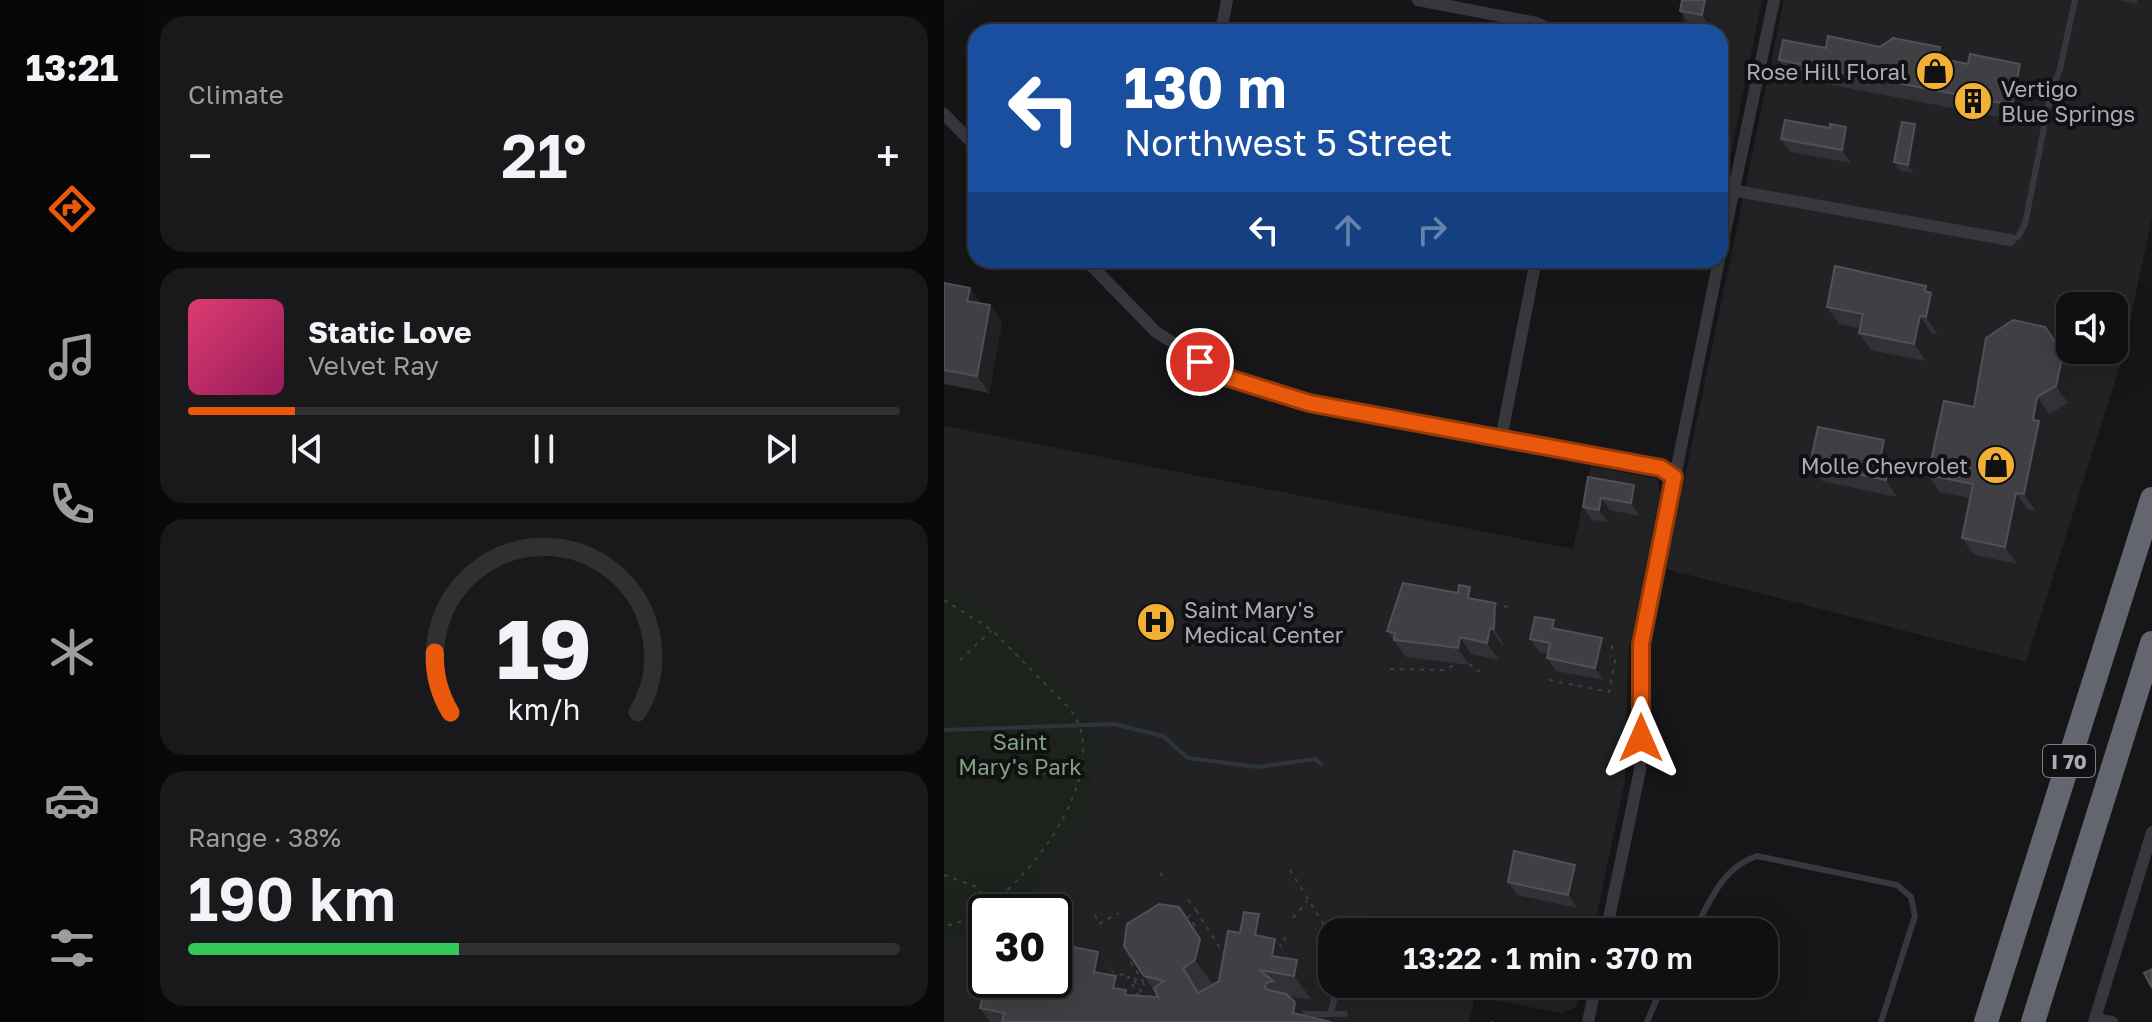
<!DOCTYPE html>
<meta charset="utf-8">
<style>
:root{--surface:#101012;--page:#19191b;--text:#f1f3f6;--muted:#9c9d9f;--line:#303032;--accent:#ea580c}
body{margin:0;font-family:"Golos Text",sans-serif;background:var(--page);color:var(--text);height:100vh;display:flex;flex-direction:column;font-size:30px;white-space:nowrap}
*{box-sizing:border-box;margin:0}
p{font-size:26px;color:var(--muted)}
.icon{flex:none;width:44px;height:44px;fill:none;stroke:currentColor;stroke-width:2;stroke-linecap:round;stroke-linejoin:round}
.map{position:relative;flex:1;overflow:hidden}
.panel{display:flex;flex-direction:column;gap:16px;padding:16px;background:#09090a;width:800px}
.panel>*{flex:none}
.hud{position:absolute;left:24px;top:24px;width:760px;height:244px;border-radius:24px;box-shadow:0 8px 32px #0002,0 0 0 2px var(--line);background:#1a4fa0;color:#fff;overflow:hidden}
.controls{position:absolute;left:1112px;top:292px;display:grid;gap:16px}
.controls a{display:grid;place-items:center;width:72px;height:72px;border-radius:16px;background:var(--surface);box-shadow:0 8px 32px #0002,0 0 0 2px var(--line);font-size:40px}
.speed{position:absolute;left:24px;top:894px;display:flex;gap:16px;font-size:40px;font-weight:700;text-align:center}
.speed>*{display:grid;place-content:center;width:104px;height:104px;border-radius:50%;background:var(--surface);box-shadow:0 8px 32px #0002,0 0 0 2px var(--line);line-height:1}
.speed .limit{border:4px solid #111;border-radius:12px;background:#fff;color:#111}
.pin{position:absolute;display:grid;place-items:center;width:68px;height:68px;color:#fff;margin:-34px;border:4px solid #fff;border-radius:50%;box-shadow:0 2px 8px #0007}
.me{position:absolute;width:88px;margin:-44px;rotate:0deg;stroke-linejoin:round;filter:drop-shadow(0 0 6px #0008)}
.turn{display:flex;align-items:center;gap:28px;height:168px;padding:0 24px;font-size:36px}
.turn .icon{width:104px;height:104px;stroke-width:2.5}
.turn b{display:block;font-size:56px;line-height:68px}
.lanes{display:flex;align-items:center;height:76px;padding:0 24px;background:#0003;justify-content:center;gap:40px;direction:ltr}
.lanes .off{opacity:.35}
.big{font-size:60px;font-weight:600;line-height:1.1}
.panel .tile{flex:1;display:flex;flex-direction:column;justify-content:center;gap:12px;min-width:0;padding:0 28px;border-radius:24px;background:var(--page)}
.panel .dial{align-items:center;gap:0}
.dial svg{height:208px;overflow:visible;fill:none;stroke:var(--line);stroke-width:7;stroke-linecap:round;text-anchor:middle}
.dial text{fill:var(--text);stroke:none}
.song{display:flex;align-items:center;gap:24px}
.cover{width:96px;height:96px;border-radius:12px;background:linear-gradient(135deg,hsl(340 70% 55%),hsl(330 70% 35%))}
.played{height:8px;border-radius:4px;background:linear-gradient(90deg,var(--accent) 15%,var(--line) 15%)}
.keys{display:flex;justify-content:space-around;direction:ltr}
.heat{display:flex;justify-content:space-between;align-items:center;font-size:44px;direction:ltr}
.charge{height:12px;border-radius:6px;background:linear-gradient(90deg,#34c759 38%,var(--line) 0)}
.trip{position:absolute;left:374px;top:918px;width:460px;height:80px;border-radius:24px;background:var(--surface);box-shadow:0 8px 32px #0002,0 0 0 2px var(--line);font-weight:600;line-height:80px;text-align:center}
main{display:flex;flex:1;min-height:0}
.tab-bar{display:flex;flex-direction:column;width:144px;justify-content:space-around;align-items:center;background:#060607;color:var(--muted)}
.tab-bar .icon{width:56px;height:56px}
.tab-bar .current{color:var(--accent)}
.tab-bar b{font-size:36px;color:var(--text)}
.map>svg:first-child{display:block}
</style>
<main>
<nav class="tab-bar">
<b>13:21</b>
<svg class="icon current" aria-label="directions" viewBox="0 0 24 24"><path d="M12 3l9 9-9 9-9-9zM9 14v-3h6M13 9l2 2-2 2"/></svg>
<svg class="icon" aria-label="music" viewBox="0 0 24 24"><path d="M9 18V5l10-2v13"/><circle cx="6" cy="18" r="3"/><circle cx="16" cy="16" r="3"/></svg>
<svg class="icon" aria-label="phone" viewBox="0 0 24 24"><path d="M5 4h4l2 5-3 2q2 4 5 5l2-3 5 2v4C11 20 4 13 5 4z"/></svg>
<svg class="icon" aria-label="climate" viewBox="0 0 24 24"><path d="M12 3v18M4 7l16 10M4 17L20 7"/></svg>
<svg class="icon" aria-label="car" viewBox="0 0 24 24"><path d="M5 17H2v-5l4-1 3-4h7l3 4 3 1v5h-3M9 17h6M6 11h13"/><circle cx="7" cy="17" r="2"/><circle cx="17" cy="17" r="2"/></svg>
<svg class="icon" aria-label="filters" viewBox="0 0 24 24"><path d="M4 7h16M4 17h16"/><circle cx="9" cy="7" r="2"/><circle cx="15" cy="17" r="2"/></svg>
</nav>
<section class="panel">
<div class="tile"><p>Climate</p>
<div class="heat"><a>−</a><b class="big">21°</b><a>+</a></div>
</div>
<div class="tile">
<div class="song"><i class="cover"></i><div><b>Static Love</b><p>Velvet Ray</p></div></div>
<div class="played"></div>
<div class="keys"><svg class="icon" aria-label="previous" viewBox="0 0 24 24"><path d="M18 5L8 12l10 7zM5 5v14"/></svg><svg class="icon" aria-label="pause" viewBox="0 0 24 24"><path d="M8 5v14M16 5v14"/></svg><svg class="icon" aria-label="next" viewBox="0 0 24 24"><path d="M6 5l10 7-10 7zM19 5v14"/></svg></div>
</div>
<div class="tile dial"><svg viewBox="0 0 100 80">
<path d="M14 69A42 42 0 1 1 86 69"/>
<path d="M14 69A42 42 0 0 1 8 46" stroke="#ea580c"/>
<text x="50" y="56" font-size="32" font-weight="700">19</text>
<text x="50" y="72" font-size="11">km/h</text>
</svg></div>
<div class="tile"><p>Range · 38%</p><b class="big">190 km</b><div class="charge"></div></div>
</section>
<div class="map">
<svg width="1208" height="1022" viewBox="0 0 1208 1022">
<rect width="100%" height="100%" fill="#161618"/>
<g fill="#222225" fill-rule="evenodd">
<polygon points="743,0 818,0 784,168 776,176 776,32 735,32"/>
<path d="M840,0H1208V217L1178,359L1082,662L722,569ZM1126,306H1170V350H1126Z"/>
<path d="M0,426L629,549L647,466L713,479L716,493L684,654L681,781L649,932H388V984H639L632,1007L618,1013L531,997L525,1022H0ZM42,912H110V980H42Z"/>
</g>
<polygon fill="#1c231d" points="0,588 27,597 75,639 138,705 155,745 137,827 107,856 96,880 85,893 61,912 42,912 42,923 4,939 0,938"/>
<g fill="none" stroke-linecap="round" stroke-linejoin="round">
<polyline stroke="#2c353c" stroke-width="4" points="0,730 170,724 219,736 244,758 313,767 371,759 377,764"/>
<g stroke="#3d3f44" stroke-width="2" stroke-dasharray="4 6" stroke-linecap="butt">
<path d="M0,600L48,630L124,707C180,769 68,916 0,926"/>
<polyline points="550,604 569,608"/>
<polyline points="16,660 47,631"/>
<polyline points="525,664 536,672"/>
<polyline points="446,669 500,670 514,663"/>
<polyline points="605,680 665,692 671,660 665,659 668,646 661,644"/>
<polyline points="109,767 107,772 96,774 91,763 101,756 108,761 109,767 135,771"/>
<polyline points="346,870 388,938"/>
<polyline points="216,873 224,880"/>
<polyline points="0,875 33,887 47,906"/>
<polyline points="244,900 252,910 245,916"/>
<polyline points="252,910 281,956"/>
<polyline points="151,915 155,924 175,913"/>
<polyline points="349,918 363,901"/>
<polyline points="242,919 245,917 253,929"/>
<polyline points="334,945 339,946 342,933"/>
<polyline points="188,955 184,958 202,986"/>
<polyline points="166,971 183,976"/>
<polyline points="190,978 201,985"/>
<polyline points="195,996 184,977 188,977 200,996"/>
<polyline points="548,1022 548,1021"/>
</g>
<g stroke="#37383d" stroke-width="6">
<polyline points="1066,240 1074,237 1081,224 1107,92 1116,69 1131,0"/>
<path d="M749,932C766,902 778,867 813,856L953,885L967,897L971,916L937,1022"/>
<polyline points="387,1012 394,984"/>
<polyline points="353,1014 401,1014"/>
<polyline points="703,1022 719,984"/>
</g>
<g stroke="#37383d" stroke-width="12">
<polyline points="474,0 593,23 611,32"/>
<polyline points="277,32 283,0"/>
<polyline points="0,114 32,147"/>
<polyline points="776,188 1066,240"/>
<polyline points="776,255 830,0"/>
<polyline points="142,260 212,332 285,378 322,392 365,403 717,468 730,477"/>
<polyline points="557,439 592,260"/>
<polyline points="662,932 696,770 697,644 775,260"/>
<polyline points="1151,1019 1168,1022"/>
<polyline points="644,1022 652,984"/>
<polyline points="1150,1022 1208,832"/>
</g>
<g stroke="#63666e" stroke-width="24">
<polyline points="1042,1022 1208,499"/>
<polyline points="1089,1022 1208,643"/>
</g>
</g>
<g fill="#323236">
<polygon points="773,0 767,28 745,24 736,11"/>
<polygon points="1174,0 1193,0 1193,4"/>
<polygon points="936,47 996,47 1005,60 1088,81 1080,122 847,77 835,60 882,48"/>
<polygon points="886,128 911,139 907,163 846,152 837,139"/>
<polygon points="977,133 970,173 956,171 950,162"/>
<polygon points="0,283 37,304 58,322 45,393 0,384"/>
<polygon points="987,293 999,310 994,334 987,333 982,361 927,350 915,333 916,328 895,324 883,307"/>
<polygon points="1113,344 1131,371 1124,403 1105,414 1102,431 1107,438 1092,511 1084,510 1073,564 1030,555 1018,538 1026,498 996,492 984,475"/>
<polygon points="952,457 950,468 957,478 953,497 878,481 866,464"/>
<polygon points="644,477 699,498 696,516 666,510 664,522 648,520 639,507"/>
<polygon points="535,601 551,603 562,620 561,646 558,645 555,660 527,654 525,665 462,657 443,631"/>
<polygon points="610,620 616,629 658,638 667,650 660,680 612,671 603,658 604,654 595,652 586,639"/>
<polygon points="631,865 640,878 633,908 573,895 564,882"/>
<polygon points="235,907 273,964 269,984 275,981 296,933 315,914 345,959 370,985 368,1000 345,996 361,1016 387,1022 46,1022 36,1008 67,990 154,952 185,995 214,997 180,946"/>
</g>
<g fill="#212124">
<polygon points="761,0 773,0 767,28 758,15"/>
<polygon points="996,47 1007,64 994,58"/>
<polygon points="1076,64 1088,81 1080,122 1068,105"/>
<polygon points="971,124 977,133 970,173 964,165"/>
<polygon points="902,127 911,139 907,163 898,150"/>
<polygon points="982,286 999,310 994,334 982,317 981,291"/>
<polygon points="26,288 38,305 23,301"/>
<polygon points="46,305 58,322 45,393 33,376"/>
<polygon points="976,316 987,333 982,361 970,344"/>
<polygon points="1101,327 1131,371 1124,403 1112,386"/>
<polygon points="1093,397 1105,414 1102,431 1107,438 1092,511 1080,494 1089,420"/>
<polygon points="940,440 952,457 950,468 957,478 953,497 942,480 936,459"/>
<polygon points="690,485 699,498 696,516 687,503"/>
<polygon points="1072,493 1084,510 1073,564 1061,547"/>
<polygon points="657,498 666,510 664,522 655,510"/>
<polygon points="526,587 538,604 524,598"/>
<polygon points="551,603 562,620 561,646 550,629"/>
<polygon points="610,620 619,633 608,628"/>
<polygon points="546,628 558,645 555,660 543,643"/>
<polygon points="516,637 527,654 525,665 514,648"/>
<polygon points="658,638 667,650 660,680 651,668"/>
<polygon points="631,865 640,878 633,908 624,895"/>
<polygon points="235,907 273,964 269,984 251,960"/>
<polygon points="315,914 332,939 332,941 348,964 329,960 311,935"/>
<polygon points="154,952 171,977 150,972"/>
<polygon points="353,960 370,985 368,1000 350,976"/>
<polygon points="172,976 199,1015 169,988"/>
<polygon points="351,1002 365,1022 349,1013"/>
</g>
<g fill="#3f3f44" stroke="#4f5156" stroke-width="2">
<polygon points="738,0 761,0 758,15 736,11"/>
<polygon points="884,36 936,47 949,38 996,47 994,58 1024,64 1026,54 1076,64 1068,105 835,60 839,40 882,48"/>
<polygon points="841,120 886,128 886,124 902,127 898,150 837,139"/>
<polygon points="958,122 971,124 964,165 950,162"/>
<polygon points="891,266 982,286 981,291 987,293 982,317 976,316 970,344 915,333 919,314 883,307"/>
<polygon points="0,283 26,288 23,301 46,305 33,376 0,370"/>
<polygon points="1069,320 1101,327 1119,354 1112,386 1093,397 1089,420 1095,421 1080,494 1072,493 1061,547 1018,538 1029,484 984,475 1000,401 1030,407 1042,338"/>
<polygon points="874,427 940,440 936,459 946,461 942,480 866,464"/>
<polygon points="644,477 690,485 687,503 657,498 655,510 639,507"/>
<polygon points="459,583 514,593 515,585 526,587 524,598 551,603 550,629 546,628 543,643 516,637 514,648 450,640 451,633 443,631"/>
<polygon points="591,617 610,620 608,628 658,638 651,668 603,658 606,643 586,639"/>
<polygon points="570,851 631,865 624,895 564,882"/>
<polygon points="215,904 235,907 256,939 251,960 239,968 254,993 275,981 284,931 296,933 300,912 315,914 311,935 331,939 328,956 353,960 350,976 316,970 329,981 322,983 321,989 342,994 351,1002 349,1013 387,1022 58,1022 60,1013 36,1008 41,985 67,990 69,980 110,980 110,943 154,952 150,972 172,976 169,988 182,990 181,995 214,997 210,988 220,981 200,976 180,946 183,924"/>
<polygon points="1208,969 1208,988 1200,973"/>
</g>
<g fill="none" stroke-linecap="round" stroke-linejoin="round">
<defs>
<polyline id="route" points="256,362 285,378 365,403 717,468 730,477 697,644 697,738"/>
</defs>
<use href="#route" stroke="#983908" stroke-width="20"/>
<use href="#route" stroke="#ea580c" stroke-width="14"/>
</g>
<defs>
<symbol id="shop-disc" viewBox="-11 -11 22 22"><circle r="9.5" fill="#f2b134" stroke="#111113"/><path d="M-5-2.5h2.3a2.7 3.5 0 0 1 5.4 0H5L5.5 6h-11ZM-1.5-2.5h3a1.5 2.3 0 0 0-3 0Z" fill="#111"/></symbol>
<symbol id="building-disc" viewBox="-11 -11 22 22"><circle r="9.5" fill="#f2b134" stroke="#111113"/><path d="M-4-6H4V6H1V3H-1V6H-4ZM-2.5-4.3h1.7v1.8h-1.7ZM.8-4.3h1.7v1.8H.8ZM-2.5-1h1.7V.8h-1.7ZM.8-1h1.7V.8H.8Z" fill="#111"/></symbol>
<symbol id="hospital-disc" viewBox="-11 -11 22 22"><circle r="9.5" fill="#f2b134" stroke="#111113"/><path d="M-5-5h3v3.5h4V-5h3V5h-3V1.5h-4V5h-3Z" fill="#111"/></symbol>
</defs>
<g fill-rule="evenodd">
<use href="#shop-disc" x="969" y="49" width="44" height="44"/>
<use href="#building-disc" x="1007" y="79" width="44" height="44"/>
<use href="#shop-disc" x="1030" y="443" width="44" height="44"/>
<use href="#hospital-disc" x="190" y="600" width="44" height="44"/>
</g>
<g text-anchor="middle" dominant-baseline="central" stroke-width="8" stroke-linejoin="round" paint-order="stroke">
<rect fill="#111113" stroke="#7b7e86" stroke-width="2" x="1099" y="745" width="52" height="32" rx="6"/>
<g font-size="20" font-weight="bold" fill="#a8adb8">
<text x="1125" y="761">I 70</text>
</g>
<g font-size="22" fill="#a8adb8" stroke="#111113" text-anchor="end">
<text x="963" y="71">Rose Hill Floral</text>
<text x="1057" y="88" text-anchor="start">Vertigo<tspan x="1057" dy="25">Blue Springs</tspan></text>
<text x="1024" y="465">Molle Chevrolet</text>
<text x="240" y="609" text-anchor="start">Saint Mary's<tspan x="240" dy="25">Medical Center</tspan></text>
</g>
<g font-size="22" fill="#7fa381" stroke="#111113">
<text x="76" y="741">Saint<tspan x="76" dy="25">Mary's Park</tspan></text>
</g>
</g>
</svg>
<div class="controls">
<a><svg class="icon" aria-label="sound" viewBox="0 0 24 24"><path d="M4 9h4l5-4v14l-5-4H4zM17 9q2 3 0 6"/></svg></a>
</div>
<div class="speed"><div class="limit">30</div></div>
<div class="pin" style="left:256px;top:362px;background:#d93025"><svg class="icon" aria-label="arrive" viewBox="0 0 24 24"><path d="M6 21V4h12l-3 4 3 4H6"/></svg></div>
<svg class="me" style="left:697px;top:738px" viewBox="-20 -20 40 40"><path d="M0-17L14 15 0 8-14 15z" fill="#ea580c" stroke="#fff" stroke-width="4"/></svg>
<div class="trip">13:22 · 1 min · 370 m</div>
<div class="hud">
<div class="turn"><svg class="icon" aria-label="left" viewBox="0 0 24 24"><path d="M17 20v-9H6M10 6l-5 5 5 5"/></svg><div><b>130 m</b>Northwest 5 Street</div></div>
<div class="lanes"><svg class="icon" aria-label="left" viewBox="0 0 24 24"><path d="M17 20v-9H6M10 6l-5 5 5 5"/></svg><svg class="icon off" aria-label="ahead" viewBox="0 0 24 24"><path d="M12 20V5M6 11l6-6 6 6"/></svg><svg class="icon off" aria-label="right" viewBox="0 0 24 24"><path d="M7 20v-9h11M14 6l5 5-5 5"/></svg></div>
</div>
</div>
</main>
